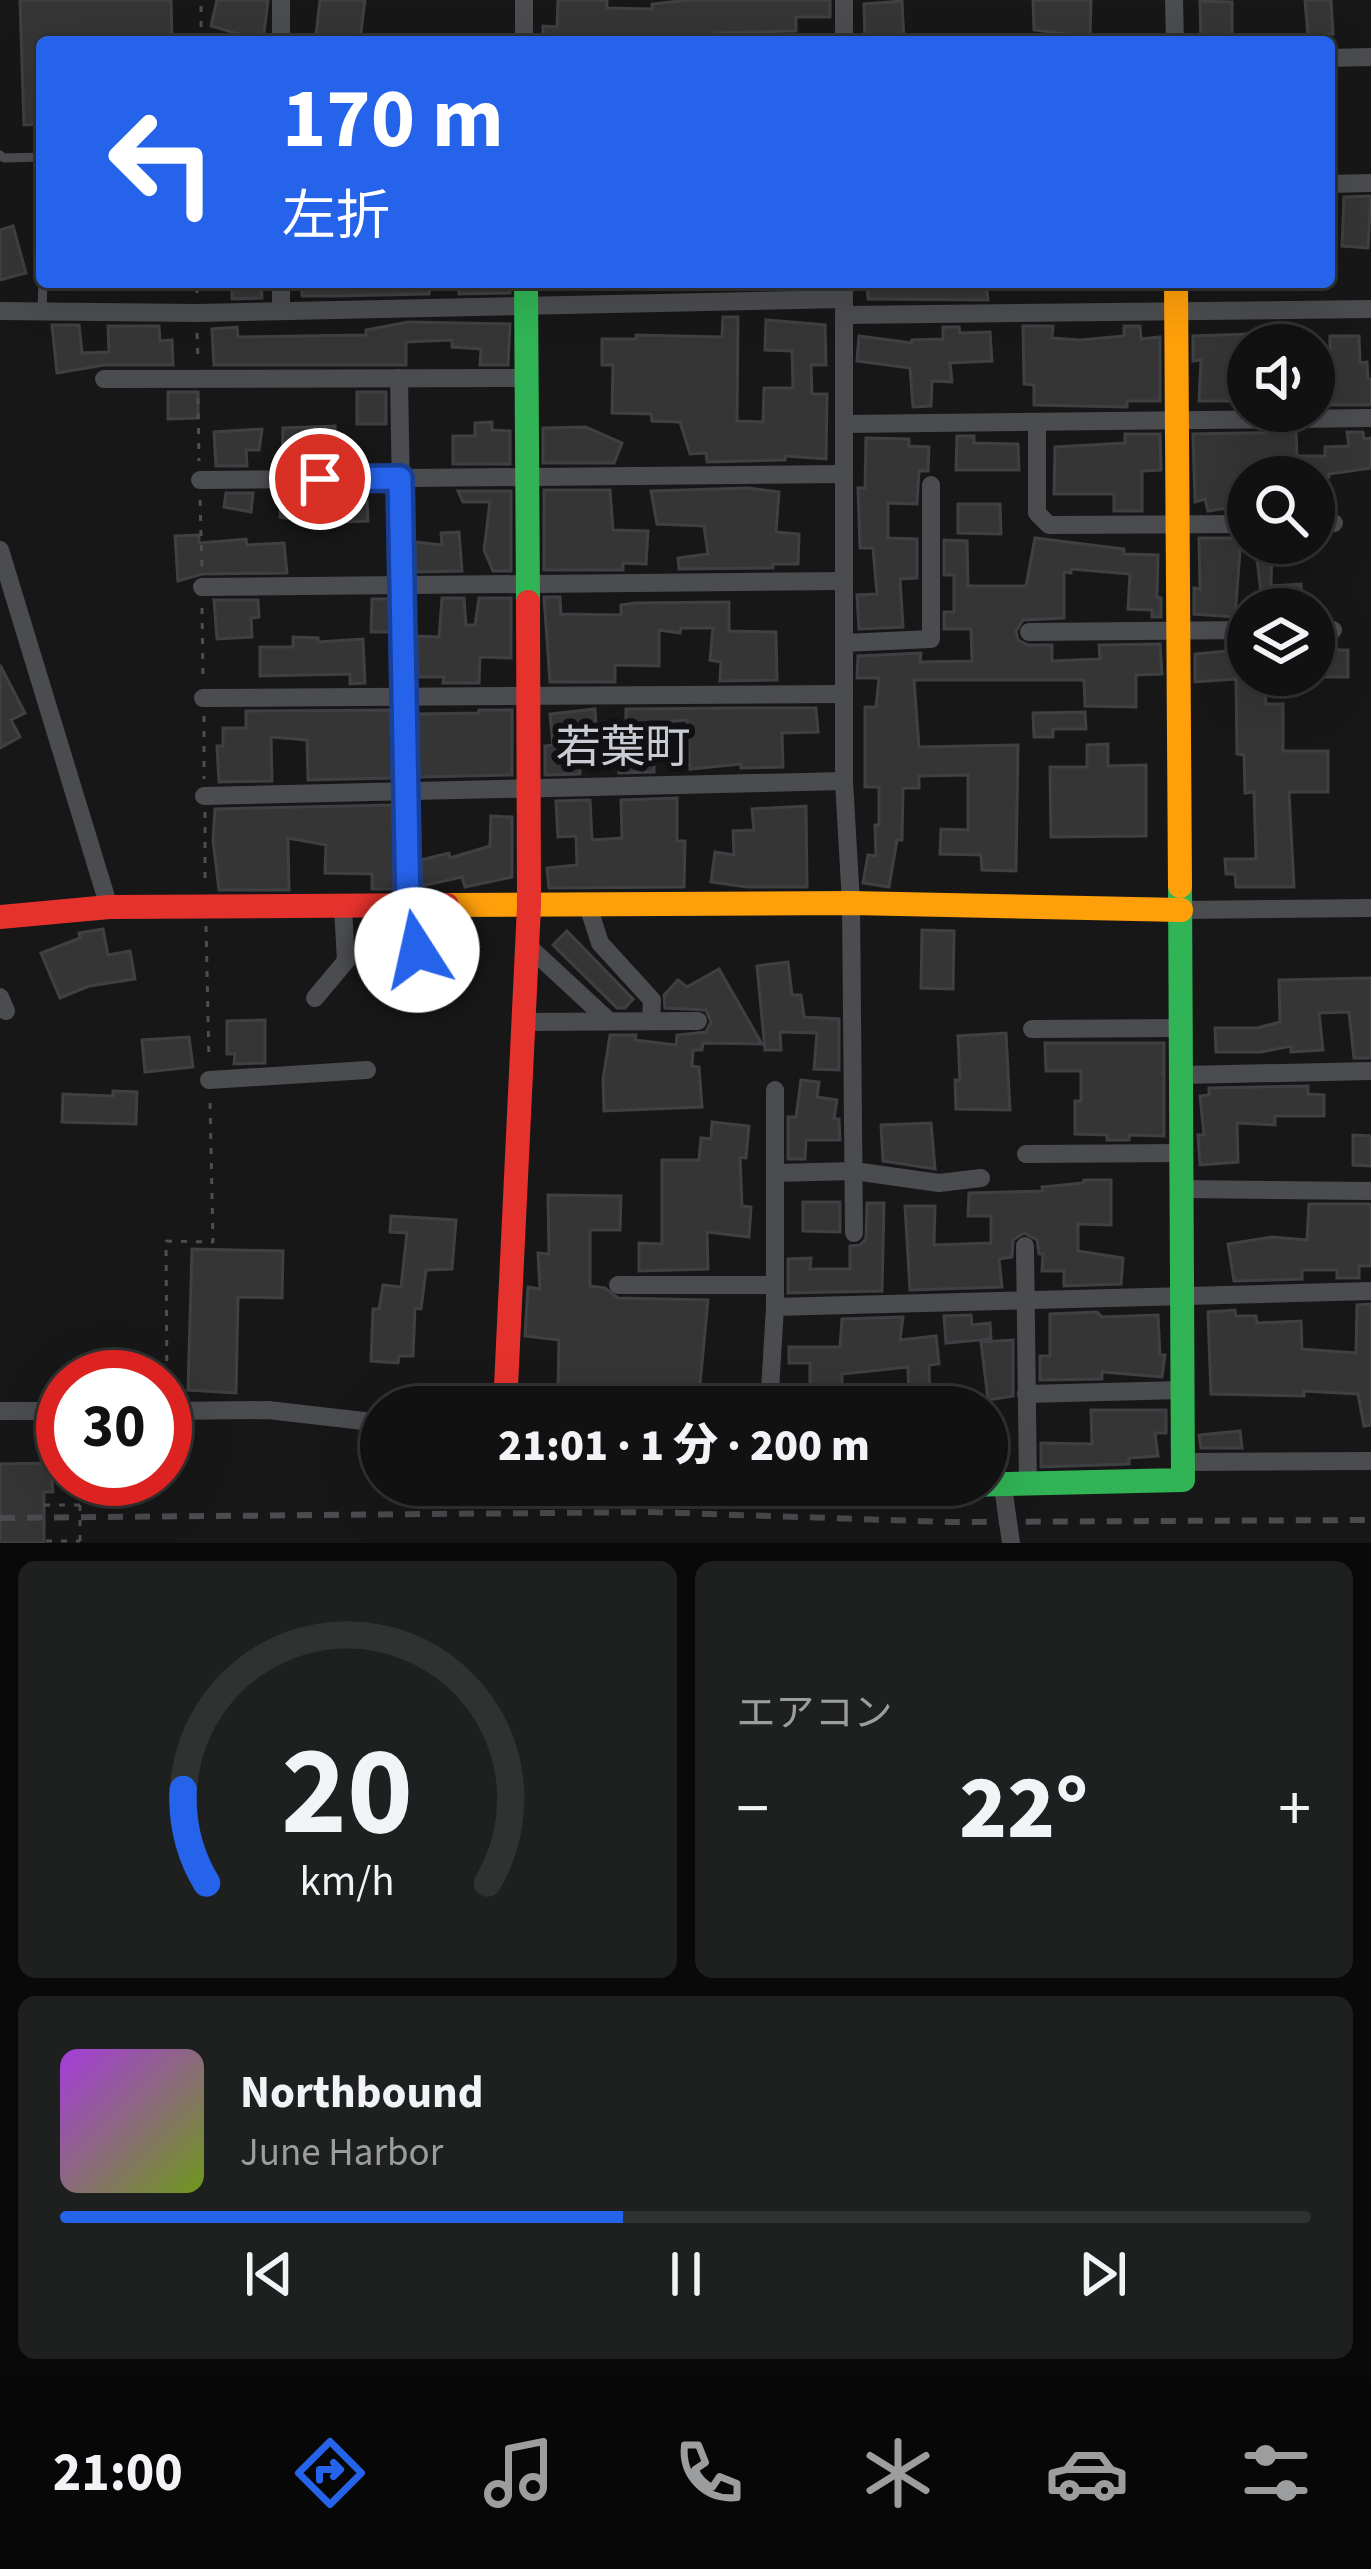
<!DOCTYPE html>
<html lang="ja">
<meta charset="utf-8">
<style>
:root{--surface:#111;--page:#1e1f1f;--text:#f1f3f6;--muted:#9c9d9f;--line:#303131;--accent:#2563eb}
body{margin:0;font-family:"Source Sans 3","Noto Sans JP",sans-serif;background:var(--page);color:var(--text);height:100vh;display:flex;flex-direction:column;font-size:45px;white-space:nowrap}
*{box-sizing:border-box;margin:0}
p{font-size:39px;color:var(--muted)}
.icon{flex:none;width:66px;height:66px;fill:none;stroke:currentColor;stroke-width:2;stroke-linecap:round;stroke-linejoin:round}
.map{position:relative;height:1543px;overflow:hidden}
.panel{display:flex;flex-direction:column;gap:18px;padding:18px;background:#090909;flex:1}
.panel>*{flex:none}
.guide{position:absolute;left:36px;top:36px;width:1299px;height:252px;border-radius:12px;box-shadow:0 12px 48px #0002,0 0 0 3px var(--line);background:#2563eb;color:#fff;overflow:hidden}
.tools{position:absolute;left:1227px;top:324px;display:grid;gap:24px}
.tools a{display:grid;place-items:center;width:108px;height:108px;border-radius:50%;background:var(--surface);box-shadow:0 12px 48px #0002,0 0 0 3px var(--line);font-size:60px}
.speed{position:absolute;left:36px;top:1350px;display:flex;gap:24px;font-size:60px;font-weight:700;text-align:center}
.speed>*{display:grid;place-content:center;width:156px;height:156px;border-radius:50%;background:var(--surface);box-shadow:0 12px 48px #0002,0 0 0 3px var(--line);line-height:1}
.speed .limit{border:18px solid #d22;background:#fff;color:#111}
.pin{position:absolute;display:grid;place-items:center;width:102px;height:102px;color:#fff;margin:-51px;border:6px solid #fff;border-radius:50%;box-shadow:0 3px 12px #0007}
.me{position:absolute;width:132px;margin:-66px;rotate:350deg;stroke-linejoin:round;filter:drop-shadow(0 0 9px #0008)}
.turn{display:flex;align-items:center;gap:42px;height:252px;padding:0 48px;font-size:54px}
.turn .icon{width:156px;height:156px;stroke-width:2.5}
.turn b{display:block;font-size:84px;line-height:102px}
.big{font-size:90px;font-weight:800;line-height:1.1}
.panel .card{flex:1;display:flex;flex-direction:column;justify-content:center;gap:18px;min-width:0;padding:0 42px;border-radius:18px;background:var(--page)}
.panel .dial{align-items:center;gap:0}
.dial svg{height:312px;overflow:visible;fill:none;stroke:var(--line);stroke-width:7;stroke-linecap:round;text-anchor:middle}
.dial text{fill:var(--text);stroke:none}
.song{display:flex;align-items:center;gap:36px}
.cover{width:144px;height:144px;border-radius:18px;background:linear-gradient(135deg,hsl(280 70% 55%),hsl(80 70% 35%))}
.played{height:12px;border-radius:6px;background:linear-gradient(90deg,var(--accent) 45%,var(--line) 45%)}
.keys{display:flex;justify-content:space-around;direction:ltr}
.heat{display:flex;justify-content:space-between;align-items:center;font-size:66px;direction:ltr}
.panel .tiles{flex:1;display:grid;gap:18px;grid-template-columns:1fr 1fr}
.card:last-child{grid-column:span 2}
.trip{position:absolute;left:360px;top:1386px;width:648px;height:120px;border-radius:60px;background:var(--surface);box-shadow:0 12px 48px #0002,0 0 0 3px var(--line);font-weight:800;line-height:120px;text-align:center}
.tabs{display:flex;height:192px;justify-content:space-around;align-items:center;background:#070707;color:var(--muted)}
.tabs .icon{width:84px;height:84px}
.tabs .active{color:var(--accent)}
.tabs b{font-size:54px;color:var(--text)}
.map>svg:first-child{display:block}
</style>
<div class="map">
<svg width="1371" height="1543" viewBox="0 0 1371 1543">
<rect width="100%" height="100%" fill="#171717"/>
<g fill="#353536" stroke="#3f4043" stroke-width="3">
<polygon points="20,0 171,0 172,42 42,42 42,124 24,125"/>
<polygon points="217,0 268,0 263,41 211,26"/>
<polygon points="320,0 365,0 360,40 316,35"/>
<polygon points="558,0 607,0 607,8 652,9 652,4 689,0 830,0 830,17 796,17 796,31 715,33 715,42 543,42 543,26 557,27"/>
<polygon points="1033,0 1091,0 1090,37 1034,30"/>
<polygon points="1305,0 1331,0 1333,34 1308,36"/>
<polygon points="902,1 904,42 865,42 864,4"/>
<polygon points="1200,1 1232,2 1232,42 1201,42"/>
<polygon points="1371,196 1368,248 1342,246 1344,197"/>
<polygon points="13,226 26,273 0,280 0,230"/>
<polygon points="232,282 261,282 262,298 232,299"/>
<polygon points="302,282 431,282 429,294 338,296 302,296"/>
<polygon points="459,282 510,282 510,293 459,294"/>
<polygon points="867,282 986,282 988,300 868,299"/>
<polygon points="723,317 738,317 737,421 763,422 764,388 793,388 792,351 765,350 766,320 825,325 826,365 811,365 812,394 827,394 826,459 785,456 785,460 707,462 706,453 690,454 680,422 652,421 651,414 612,413 613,365 602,365 602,339 636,339 636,335 722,337"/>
<polygon points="408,322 510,324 508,365 480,365 481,349 452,347 452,340 406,342 406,365 214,365 212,329 237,327 238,337 366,335 366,330"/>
<polygon points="52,325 79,325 82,353 109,352 108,326 159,326 160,341 172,340 173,365 104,365 57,373"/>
<polygon points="1023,326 1053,326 1052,338 1080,340 1124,336 1124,326 1140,326 1141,339 1160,337 1160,401 1127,401 1127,407 1034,405 1034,385 1024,384"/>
<polygon points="943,327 959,327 960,333 990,332 992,361 950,363 952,382 932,381 931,406 913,407 910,368 857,361 859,336 912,343 912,340 943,339"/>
<polygon points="1248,334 1248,359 1237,359 1235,401 1199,401 1201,360 1193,361 1193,336"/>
<polygon points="1330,336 1359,336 1360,363 1367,362 1368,379 1371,379 1371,405 1330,405"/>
<polygon points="168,392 198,392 198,418 168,419"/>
<rect x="357" y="392" width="29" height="32"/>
<polygon points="492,422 492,430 510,431 510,464 453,464 453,436 475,436 475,423"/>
<polygon points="335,426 337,460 282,462 283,428"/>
<polygon points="586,427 622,443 614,463 543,463 543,428"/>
<polygon points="262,429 259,450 246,450 247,466 216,466 214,432"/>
<polygon points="1296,432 1297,456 1325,456 1325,447 1349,446 1347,432 1363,432 1364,439 1371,438 1371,468 1329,474 1329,477 1244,477 1248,505 1208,511 1205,499 1195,502 1193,434"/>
<polygon points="1125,434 1160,434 1161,470 1142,471 1142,511 1114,511 1114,494 1054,494 1055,447 1125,443"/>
<polygon points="957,436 974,436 974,443 1018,444 1019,470 956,470"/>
<polygon points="866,438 909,439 909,446 929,447 928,471 919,471 917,504 888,503 888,538 917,539 917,578 900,579 903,627 859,629 857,595 877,594 873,548 860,548 858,488 865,488"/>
<polygon points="748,488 779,492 776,532 799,534 798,564 773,564 773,568 679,569 678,558 708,554 704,526 657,524 651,491"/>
<polygon points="544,490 610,490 613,530 648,531 646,564 623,563 623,570 544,570"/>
<polygon points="458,491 511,491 511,571 493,571 484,550 490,502 463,502"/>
<polygon points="226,493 253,493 251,512 224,507"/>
<polygon points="281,499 312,503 367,501 368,521 315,523 280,517"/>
<polygon points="958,504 1000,504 1001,534 958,533"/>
<polygon points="459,532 462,571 416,572 415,542 442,545 441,533"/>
<polygon points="199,535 199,543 246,539 247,545 284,543 287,573 202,574 178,581 175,536"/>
<polygon points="1035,538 1124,549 1124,554 1158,555 1157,597 1161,598 1161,617 1152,617 1152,610 1128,609 1130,574 1071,569 1071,573 1064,572 1064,618 1023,620 1016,631 1018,640 1028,645 1052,645 1052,661 1100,659 1099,645 1160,644 1162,674 1136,675 1136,707 1085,706 1084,680 914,680 919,747 1018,745 1016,871 982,870 981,855 940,854 941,829 968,830 968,775 919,776 919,788 903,788 902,840 897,840 889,887 863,883 868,855 876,856 875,825 879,825 879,787 865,787 865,707 876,707 879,678 857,678 858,656 921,653 920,662 972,661 971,629 944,629 944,612 954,612 954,575 944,575 944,540 967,541 968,586 1026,586"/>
<polygon points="1199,538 1241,538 1235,617 1194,614 1194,588 1200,589"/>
<polygon points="1255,543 1272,543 1271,586 1301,584 1303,609 1263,609"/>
<polygon points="544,597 560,597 561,614 621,615 621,605 635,603 729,602 729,631 776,632 777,680 720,681 721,662 710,660 713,628 681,628 680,633 659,630 659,666 615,665 615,682 550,682"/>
<polygon points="442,598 464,598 466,625 475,625 479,598 511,598 511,658 480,657 479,683 443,683 444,677 418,677 417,636 439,637"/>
<polygon points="372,599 389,599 390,632 371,632"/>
<polygon points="214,600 258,600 259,617 251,618 252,637 217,639"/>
<polygon points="293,637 318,638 318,642 363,639 365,683 350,684 350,674 260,676 260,647 293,647"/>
<polygon points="1336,643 1337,650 1348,650 1348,677 1314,677 1314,644"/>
<polygon points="1248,649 1248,675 1264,675 1266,704 1283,704 1283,751 1328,751 1328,792 1289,792 1294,887 1236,887 1235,874 1226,874 1225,859 1256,859 1254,792 1245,793 1244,755 1237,754 1236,679 1195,682 1195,654"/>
<polygon points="0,665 25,713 11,720 20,737 0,748"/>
<polygon points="736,708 816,708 818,732 782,733 783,767 741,768 741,764 690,769 687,720 654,723 654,772 619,773 619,763 580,764 580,774 545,775 545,746 553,745 550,714 595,709 597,742 626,740 626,709"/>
<polygon points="391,710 392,778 308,780 307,740 271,737 272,781 219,782 217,746 223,746 223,728 246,728 246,711"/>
<polygon points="479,710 512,710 512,775 419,777 418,714 478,713"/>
<polygon points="1085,712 1086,729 1053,729 1053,737 1034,737 1033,713"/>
<polygon points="1108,744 1108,766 1146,765 1146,836 1051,837 1050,767 1087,767 1087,745"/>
<polygon points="677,798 677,841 685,841 684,887 549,888 547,868 577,865 576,836 558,837 556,801 590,800 592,840 622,838 621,800"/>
<polygon points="393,805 394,889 372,889 372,874 325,873 326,845 288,838 289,890 219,890 213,840 215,809"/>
<polygon points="806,806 807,887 747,887 711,882 715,852 734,855 733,831 754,830 752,809"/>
<polygon points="491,816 512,817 512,877 465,887 462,877 422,886 421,860 449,853 450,858 490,846"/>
<polygon points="103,929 108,955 130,951 135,979 89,986 60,998 41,953 80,938 79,933"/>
<polygon points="922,930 954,931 953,989 921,988"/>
<polygon points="567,931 633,999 625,1008 617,1008 553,945"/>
<polygon points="788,962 792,995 801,995 804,1017 839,1019 839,1070 814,1069 817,1033 780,1032 781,1050 765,1050 757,966"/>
<polygon points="719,969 762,1044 703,1043 702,1050 693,1050 692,1066 699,1067 702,1107 604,1111 603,1079 610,1035 636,1035 635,1040 676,1045 677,1035 706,1032 711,1022 706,1010 665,1008 664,995 678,980 687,987"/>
<polygon points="1371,978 1371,1058 1354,1058 1349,1012 1319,1013 1323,1050 1291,1052 1291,1046 1261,1052 1216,1052 1215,1028 1257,1028 1280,1022 1279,980"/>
<polygon points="265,1020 265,1063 234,1064 235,1054 227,1054 227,1021"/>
<polygon points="1006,1033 1010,1110 956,1109 955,1080 960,1080 958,1036"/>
<polygon points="189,1037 193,1067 145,1072 142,1040"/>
<polygon points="1045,1043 1164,1043 1164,1072 1161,1073 1164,1073 1164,1136 1129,1135 1129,1140 1107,1140 1107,1135 1075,1134 1075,1101 1081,1101 1081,1071 1046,1071"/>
<polygon points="801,1080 819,1082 817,1097 837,1100 834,1119 839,1119 840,1140 806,1140 805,1159 788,1159 788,1117 796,1117"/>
<polygon points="1308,1086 1308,1094 1324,1095 1324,1116 1275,1116 1275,1125 1237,1123 1238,1162 1200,1165 1198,1135 1204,1135 1200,1096 1209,1095 1209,1088"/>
<polygon points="113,1091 137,1092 136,1124 62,1122 63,1094 113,1096"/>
<polygon points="712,1122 749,1126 746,1158 740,1157 742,1206 751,1207 749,1237 707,1232 708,1269 639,1271 639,1243 662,1244 662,1160 699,1160 701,1138 711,1139"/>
<polygon points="931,1123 935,1169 883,1161 881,1125"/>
<polygon points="1353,1135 1371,1136 1371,1166 1353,1165"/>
<polygon points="1084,1180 1111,1180 1111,1225 1078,1224 1078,1251 1123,1258 1121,1284 1064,1286 1064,1271 1042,1271 1043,1254 1039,1254 1037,1240 1024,1233 1013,1240 1012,1257 999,1259 1002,1287 910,1290 905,1206 935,1206 934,1245 991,1243 991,1216 968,1216 969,1193 1043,1191 1042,1187 1083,1183"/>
<polygon points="548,1195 621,1196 620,1230 590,1230 590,1286 605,1288 618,1298 708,1300 700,1384 692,1407 523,1407 523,1388 558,1388 559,1340 525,1336 528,1287 540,1289 538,1253 549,1254"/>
<polygon points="803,1202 840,1202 840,1232 803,1231"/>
<polygon points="867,1203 884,1203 882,1291 788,1293 788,1259 811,1258 810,1269 850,1269 850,1246 860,1245 866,1239"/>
<polygon points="1309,1204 1371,1204 1371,1266 1359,1266 1359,1278 1337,1278 1337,1270 1302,1270 1302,1279 1234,1281 1228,1244 1272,1237 1307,1240"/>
<polygon points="391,1216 456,1220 452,1269 426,1270 421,1309 415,1308 413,1356 399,1356 398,1363 371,1361 373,1309 379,1309 383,1285 401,1287 407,1233 390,1232"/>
<polygon points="192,1249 283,1251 282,1298 238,1297 236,1393 188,1390"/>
<polygon points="1371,1304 1371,1425 1364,1426 1358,1394 1304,1391 1304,1396 1211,1394 1208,1312 1235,1310 1236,1316 1256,1316 1257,1323 1301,1321 1302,1349 1356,1353 1357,1305"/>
<polygon points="1097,1312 1102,1317 1158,1315 1160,1355 1165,1355 1162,1377 1102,1372 1102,1379 1040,1380 1040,1356 1050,1356 1050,1314"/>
<polygon points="971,1315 972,1325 990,1323 991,1339 946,1343 944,1316"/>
<polygon points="903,1317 900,1340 936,1336 939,1364 929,1365 930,1400 909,1400 908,1367 842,1374 842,1407 810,1407 810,1363 789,1363 789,1347 840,1347 842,1319"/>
<polygon points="1013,1340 1013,1396 988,1400 981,1342"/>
<polygon points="1091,1410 1166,1410 1166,1433 1155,1433 1158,1456 1129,1458 1129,1464 1041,1467 1041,1443 1092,1444"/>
<polygon points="1240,1431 1242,1448 1201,1448 1199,1435"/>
<polygon points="50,1463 53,1492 44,1492 44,1543 0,1543 0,1464"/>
</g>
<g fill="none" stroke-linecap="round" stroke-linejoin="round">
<g stroke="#4d4e52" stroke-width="3" stroke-dasharray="6 9" stroke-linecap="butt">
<polyline points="201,42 201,0"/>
<polyline points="197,293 197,282"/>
<polyline points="197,333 198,359"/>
<polyline points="198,398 199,461"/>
<polyline points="200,500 202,569"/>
<polyline points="202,608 203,677"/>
<polyline points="204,716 204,779"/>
<polyline points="205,812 205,887"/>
<polyline points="206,926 209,1061"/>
<polyline points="167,1391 166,1241 213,1242 210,1100"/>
<polyline points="44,1505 80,1505"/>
<polyline points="46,1541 80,1541"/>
</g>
<g stroke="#4b4c50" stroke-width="9">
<polyline points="0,155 4,158 42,157"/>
<polyline points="42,312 43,282"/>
</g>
<g stroke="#4b4c50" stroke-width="18">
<polyline points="281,0 281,42"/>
<polyline points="524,0 524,42"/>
<polyline points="1174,0 1175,42"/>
<polyline points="844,42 844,0"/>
<polyline points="1329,58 1371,57"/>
<polyline points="1329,184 1371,183"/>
<polyline points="281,282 281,311"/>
<polyline points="844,282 844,781 851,903 854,1233"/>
<polyline points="0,311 197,313 844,299"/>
<polyline points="844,315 1371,309"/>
<polyline points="399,378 408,907"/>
<polyline points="104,379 526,378"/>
<polyline points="1037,422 1037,513 1049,525 1248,524"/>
<polyline points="844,424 1371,418"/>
<polyline points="200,480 844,474"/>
<polyline points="1314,523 1334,523"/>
<polyline points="0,550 109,907"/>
<polyline points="202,587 844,581"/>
<polyline points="1314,630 1333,630"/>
<polyline points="1029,632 1248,630"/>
<polyline points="844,643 931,639 931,485"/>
<polyline points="203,698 843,694"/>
<polyline points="204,796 844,781"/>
<polyline points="588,906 600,943 652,1000 651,1021"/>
<polyline points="416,907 417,993"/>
<polyline points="1181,910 1371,908"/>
<polyline points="528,946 609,1021"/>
<polyline points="0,997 6,1011"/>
<polyline points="315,998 346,961 343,907"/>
<polyline points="524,1022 698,1021"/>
<polyline points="1032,1029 1181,1028"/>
<polyline points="1182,1075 1371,1071"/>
<polyline points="209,1080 367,1070"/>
<polyline points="1026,1154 1182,1153"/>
<polyline points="775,1173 854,1171 939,1183 981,1178"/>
<polyline points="1182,1189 1371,1191"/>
<polyline points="1025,1246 1028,1486"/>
<polyline points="618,1285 775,1285"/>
<polyline points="775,1307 1371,1291"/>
<polyline points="1026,1394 1183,1390"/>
<polyline points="769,1407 775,1307 775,1090"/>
<polyline points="0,1411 63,1411"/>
<polyline points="165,1411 268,1410 381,1423"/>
<polyline points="1183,1462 1371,1461"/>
<polyline points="1003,1487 1011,1543"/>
</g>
<g stroke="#30b455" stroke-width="24">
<polyline points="526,282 528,602"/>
<polyline points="966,1485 1183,1480 1180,886"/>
</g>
<g stroke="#ff9f0a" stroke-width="24">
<polyline points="1176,282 1180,886"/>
<polyline points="447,905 851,903 1181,910"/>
</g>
<g stroke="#e5322d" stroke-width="24">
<polyline points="0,917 109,907 447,905"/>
<polyline points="505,1407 529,906 528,602"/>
</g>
<polyline stroke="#4b4c4f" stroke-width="6" stroke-dasharray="15 12" stroke-linecap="butt" points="0,1518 650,1512 950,1522 1371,1520"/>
<polyline stroke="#4d4e52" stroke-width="3" stroke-dasharray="6 9" stroke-linecap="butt" points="80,1541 80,1505"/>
</g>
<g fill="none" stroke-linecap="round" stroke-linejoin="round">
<defs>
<polyline id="route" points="320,479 400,478 408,907 416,907 417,950"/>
</defs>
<use href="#route" stroke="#184099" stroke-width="30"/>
<use href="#route" stroke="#2563eb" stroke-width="21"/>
</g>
<g text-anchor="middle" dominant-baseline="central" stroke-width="12" stroke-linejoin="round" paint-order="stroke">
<g font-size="45" fill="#c9ccd4" stroke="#111113">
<text x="623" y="748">若葉町</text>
</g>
</g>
</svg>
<div class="tools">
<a><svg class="icon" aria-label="sound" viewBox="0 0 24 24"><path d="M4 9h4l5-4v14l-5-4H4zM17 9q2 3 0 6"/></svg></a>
<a><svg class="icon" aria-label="search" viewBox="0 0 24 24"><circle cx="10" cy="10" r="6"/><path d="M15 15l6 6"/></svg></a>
<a><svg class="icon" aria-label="layers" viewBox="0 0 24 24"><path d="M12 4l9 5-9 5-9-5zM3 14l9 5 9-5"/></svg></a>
</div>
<div class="speed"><div class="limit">30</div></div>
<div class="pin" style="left:320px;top:479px;background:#d93025"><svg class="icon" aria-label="arrive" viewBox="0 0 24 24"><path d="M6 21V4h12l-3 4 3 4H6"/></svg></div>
<svg class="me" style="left:417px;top:950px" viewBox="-20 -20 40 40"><circle r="19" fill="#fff"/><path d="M0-13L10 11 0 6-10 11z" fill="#2563eb"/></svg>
<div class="trip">21:01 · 1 分 · 200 m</div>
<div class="guide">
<div class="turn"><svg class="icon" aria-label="left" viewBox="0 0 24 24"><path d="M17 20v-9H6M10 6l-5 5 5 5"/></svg><div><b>170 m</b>左折</div></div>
</div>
</div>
<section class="panel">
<div class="tiles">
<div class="card dial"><svg viewBox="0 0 100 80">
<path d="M14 69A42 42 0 1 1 86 69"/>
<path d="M14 69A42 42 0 0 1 8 45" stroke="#2563eb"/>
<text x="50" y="56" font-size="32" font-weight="700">20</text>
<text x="50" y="72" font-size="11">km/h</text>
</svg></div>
<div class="card"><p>エアコン</p>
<div class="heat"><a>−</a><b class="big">22°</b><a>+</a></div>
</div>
<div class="card">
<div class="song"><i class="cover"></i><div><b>Northbound</b><p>June Harbor</p></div></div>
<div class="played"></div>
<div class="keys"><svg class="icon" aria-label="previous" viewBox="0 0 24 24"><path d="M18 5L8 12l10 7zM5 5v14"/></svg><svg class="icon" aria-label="pause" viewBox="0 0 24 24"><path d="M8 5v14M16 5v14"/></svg><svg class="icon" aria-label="next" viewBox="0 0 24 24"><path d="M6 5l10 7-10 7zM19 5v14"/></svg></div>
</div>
</div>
</section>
<nav class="tabs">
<b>21:00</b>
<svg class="icon active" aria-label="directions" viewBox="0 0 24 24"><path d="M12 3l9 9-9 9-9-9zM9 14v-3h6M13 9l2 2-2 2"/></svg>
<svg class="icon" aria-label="music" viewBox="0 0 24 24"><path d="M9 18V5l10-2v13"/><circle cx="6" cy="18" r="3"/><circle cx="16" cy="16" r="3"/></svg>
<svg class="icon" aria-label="phone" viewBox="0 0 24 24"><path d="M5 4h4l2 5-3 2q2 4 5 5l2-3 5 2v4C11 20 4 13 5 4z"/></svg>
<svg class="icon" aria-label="climate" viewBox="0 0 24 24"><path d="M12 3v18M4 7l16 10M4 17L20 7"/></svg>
<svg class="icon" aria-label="car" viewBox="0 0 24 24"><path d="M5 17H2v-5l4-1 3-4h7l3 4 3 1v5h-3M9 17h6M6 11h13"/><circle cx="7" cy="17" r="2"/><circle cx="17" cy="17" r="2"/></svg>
<svg class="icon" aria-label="filters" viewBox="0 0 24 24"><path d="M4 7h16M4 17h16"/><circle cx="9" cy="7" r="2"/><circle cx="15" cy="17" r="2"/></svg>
</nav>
